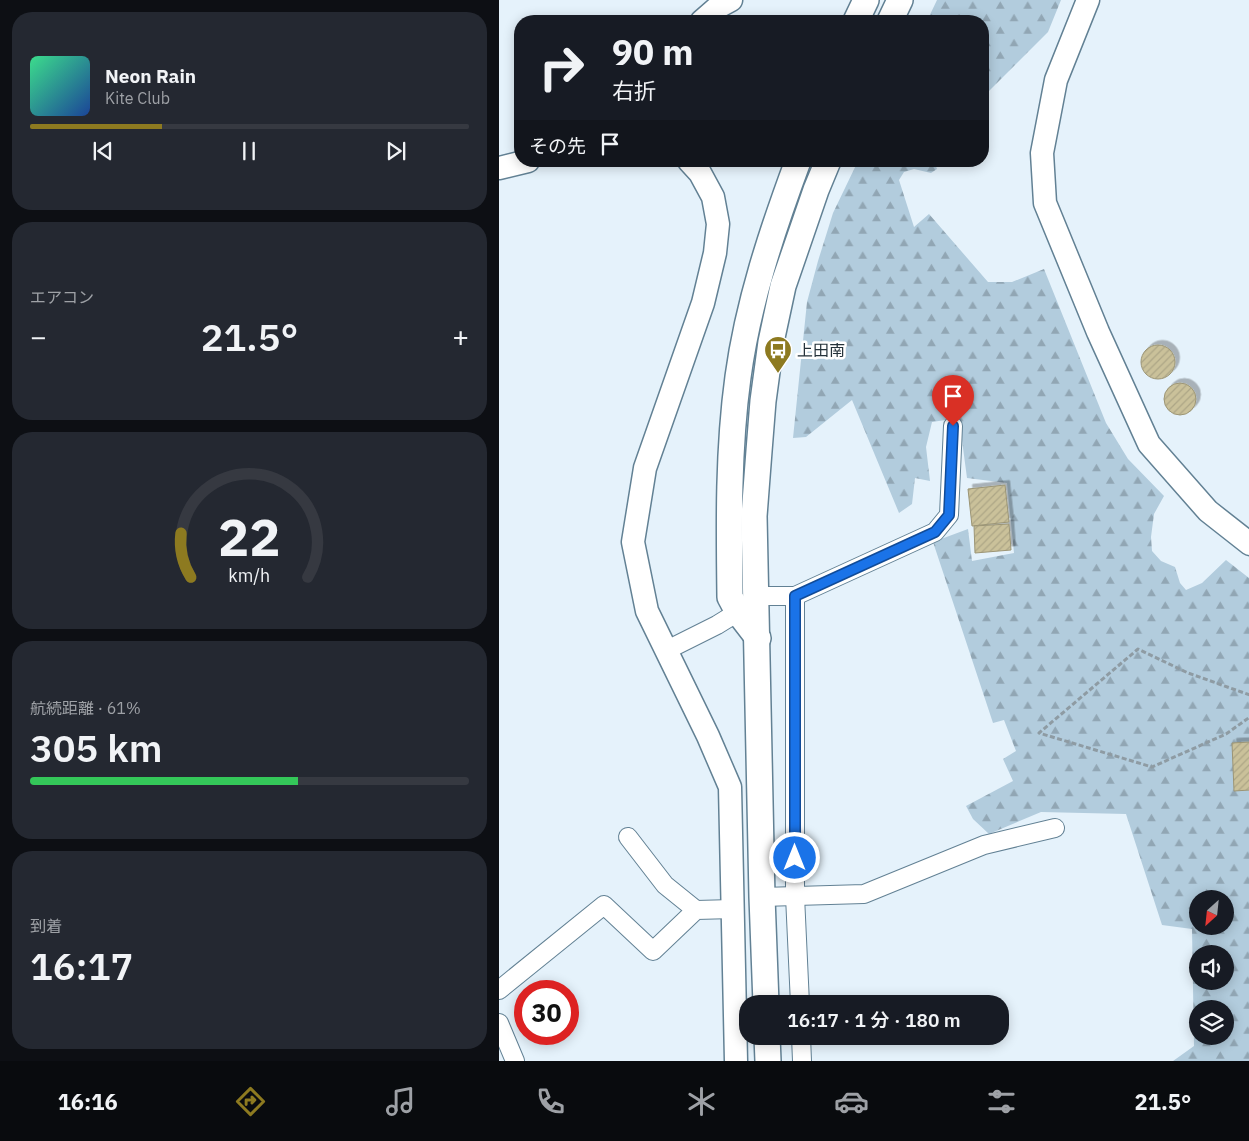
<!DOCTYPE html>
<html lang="ja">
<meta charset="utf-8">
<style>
:root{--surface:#171b24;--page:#242831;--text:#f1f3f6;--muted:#9ea1a6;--line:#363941;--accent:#8d7a20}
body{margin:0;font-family:"IBM Plex Sans","Noto Sans JP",sans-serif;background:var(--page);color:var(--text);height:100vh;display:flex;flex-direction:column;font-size:19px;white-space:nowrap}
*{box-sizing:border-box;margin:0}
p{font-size:16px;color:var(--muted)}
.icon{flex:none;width:28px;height:28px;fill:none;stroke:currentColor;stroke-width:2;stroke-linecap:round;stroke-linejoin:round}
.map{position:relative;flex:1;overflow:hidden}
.drawer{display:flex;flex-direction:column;gap:12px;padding:12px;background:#0d0f14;width:499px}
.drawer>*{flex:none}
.guide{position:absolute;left:15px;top:15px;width:475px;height:152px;border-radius:20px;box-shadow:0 2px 12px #0003;background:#171b24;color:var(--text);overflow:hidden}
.needle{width:32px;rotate:207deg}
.tools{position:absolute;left:690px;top:890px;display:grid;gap:10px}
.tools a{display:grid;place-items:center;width:45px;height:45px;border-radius:50%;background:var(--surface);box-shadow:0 2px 12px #0003;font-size:25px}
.speed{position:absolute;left:15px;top:980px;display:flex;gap:10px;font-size:25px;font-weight:700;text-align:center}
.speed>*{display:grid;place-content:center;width:65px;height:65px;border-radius:50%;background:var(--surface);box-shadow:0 2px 12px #0003;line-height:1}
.speed .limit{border:8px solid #d22;background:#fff;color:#111}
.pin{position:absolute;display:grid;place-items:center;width:42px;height:42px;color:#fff;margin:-51px -21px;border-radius:50% 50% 50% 0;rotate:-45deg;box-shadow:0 0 5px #0007}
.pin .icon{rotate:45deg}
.me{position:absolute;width:55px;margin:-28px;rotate:0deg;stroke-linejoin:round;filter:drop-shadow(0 0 4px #0008)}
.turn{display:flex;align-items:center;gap:18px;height:105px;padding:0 15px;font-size:22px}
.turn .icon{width:65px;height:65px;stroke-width:2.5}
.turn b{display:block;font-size:35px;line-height:42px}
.then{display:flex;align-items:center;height:48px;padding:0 15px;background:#0003;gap:10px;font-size:19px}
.big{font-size:38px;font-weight:600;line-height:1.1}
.drawer .widget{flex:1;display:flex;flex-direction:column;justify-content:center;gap:8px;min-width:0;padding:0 18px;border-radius:20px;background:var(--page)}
.drawer .dial{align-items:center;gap:0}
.dial svg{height:130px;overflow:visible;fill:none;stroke:var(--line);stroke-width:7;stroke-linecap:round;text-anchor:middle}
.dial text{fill:var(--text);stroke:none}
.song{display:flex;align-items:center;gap:15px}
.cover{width:60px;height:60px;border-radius:8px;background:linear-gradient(135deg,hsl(150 70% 55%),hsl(220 70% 35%))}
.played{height:5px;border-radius:2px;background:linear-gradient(90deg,var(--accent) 30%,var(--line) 30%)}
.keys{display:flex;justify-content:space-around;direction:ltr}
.heat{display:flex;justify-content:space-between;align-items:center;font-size:28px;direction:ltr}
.charge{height:8px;border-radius:4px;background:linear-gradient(90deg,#34c759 61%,var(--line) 0)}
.trip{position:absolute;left:240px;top:995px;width:270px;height:50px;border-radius:20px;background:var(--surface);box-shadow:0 2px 12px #0003;font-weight:600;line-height:50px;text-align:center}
.tabs{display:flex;height:80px;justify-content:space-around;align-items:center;background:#090b0e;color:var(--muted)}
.tabs .icon{width:35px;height:35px}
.tabs .current{color:var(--accent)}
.tabs b{font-size:22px;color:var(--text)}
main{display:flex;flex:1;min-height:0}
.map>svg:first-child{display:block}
</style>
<main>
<section class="drawer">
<div class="widget">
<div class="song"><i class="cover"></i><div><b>Neon Rain</b><p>Kite Club</p></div></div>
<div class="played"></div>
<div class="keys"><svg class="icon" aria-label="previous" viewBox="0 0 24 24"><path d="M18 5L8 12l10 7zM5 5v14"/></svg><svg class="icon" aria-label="pause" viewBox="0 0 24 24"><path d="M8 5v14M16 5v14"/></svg><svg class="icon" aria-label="next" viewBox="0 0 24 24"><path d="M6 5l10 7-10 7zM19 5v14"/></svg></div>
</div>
<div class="widget"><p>エアコン</p>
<div class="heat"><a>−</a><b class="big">21.5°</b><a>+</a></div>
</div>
<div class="widget dial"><svg viewBox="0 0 100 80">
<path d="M14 69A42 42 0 1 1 86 69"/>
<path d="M14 69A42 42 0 0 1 8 42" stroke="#8d7a20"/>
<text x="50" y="56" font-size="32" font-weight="700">22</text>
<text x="50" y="72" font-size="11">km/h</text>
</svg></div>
<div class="widget"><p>航続距離 · 61%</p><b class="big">305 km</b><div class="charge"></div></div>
<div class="widget"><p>到着</p><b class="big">16:17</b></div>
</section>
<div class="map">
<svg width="751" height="1061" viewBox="0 0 751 1061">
<defs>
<pattern id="forest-firs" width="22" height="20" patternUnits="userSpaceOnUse" patternTransform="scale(1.25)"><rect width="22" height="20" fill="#b2ccdd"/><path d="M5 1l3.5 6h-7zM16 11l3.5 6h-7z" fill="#91a6b4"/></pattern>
<pattern id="building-hatch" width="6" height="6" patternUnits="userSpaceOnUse" patternTransform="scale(1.25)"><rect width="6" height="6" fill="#cac19a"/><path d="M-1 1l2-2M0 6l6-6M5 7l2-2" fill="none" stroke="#ada686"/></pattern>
<filter id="shadow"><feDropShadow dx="4.5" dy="-4.5" stdDeviation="0" flood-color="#0004"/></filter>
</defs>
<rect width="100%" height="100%" fill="#e5f2fb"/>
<g fill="url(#forest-firs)" fill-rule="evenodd">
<polygon points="438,0 562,0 549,32 484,97 484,21 428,21"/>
<path d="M359,161H435L438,169L432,173L415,169L405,172L400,180L415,227L430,214L489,282H513L545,269L607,423L629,459L665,496L655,514L652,537L653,551L662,561L676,567L681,583L687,590L703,583L727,560L750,578V1061H674L695,1046L693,929L663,925L627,814L542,812L490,834L474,819L467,806L514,781L504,759L517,751L505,720L494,723L434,542L469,529L473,561L515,553L508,483L468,478L460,418L433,422L427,447L431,481L416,478L413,504L400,513L353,400L307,437L294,438L308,302L319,261L334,213ZM699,899H726V926H699ZM699,954H726V981H699ZM699,1009H726V1036H699Z"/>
</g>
<g fill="url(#building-hatch)" stroke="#9c9575" filter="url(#shadow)">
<circle cx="659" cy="362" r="17"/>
<circle cx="681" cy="399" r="16"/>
<polygon points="506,485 510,522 473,526 469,489"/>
<polygon points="510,524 512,550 476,553 475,526"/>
<polygon points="751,742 751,790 735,791 733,743"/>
</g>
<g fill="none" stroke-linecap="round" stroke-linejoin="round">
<defs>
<g id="minor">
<polyline points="258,596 296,596 436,532 450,515 454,426"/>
<polyline points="296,596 296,896 301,1004"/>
<polyline points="168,650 218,625 239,612"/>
<polyline points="129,837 166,885 197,910"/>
<polyline points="263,897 365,894 485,845 556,828"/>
<polyline points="0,990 105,905 154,951 197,910 234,909"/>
<polyline points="0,1023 16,1061"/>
<polyline points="302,1036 303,1061"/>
</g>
<g id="tertiary">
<polyline points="589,0 557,80 543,153 546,203 599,332 650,444 709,511 751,544"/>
<polyline points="203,21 219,7 232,0"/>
<polyline points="190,161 201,173 214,197 219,224 216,253 204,303 146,468 134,542 148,611 209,736 231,787 237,1061"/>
<polyline points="0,168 29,161"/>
</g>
<g id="secondary">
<polyline points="357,21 367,0"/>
<polyline points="391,21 401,0"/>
<path d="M259,638L239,612L231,597C230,524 229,450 239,377C249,303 273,231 299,161"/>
<polyline points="267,1004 263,897 255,516 260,451 264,401 272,342 284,286 317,190 329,161"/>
<polyline points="268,1036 269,1061"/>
</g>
</defs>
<use href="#minor" stroke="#628194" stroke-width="20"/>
<use href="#tertiary" stroke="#628194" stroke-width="25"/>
<use href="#secondary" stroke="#628194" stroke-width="28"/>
<polyline stroke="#8e9ba3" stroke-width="3" stroke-dasharray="5 2.5" stroke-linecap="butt" points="751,695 689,673 639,649 540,733 653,767 727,734 751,717"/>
<use href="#minor" stroke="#fff" stroke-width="18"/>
<use href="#tertiary" stroke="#fff" stroke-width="22"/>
<use href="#secondary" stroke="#fff" stroke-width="25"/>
</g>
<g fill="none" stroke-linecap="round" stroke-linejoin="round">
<defs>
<polyline id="route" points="296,858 296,596 436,532 450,515 454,426"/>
</defs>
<use href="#route" stroke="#114b97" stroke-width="12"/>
<use href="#route" stroke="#1a73e8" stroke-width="9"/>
</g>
<defs>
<symbol id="bus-pin" viewBox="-11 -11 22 30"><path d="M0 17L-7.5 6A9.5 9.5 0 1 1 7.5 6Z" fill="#8d7a20" stroke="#fff"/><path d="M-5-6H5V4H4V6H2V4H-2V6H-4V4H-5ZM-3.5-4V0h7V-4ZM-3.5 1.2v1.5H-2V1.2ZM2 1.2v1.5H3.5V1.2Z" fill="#fff"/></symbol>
</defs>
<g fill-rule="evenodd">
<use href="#bus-pin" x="263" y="334" width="32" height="43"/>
</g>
<g text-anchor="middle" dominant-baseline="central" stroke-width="5" stroke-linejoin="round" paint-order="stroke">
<g font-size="16" fill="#26333b" stroke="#fff" text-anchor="start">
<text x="298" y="350">上田南</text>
</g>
</g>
</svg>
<div class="tools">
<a><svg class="needle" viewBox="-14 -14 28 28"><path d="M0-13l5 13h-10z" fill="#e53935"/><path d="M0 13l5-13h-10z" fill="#9ea1a6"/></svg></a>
<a><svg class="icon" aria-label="sound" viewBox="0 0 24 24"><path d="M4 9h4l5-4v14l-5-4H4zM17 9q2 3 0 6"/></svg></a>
<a><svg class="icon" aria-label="layers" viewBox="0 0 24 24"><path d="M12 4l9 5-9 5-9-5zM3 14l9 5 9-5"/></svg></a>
</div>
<div class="speed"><div class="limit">30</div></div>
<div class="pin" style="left:454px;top:426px;background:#d93025"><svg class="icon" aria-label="arrive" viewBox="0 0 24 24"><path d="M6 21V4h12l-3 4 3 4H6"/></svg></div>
<svg class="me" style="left:296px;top:858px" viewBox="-20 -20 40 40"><circle r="17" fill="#1a73e8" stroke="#fff" stroke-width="3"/><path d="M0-11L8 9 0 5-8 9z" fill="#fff"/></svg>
<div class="trip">16:17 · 1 分 · 180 m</div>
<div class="guide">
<div class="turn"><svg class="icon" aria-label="right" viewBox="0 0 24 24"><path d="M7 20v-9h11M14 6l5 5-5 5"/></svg><div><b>90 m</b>右折</div></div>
<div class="then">その先<svg class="icon" aria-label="arrive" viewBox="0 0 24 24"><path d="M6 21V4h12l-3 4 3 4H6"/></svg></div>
</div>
</div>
</main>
<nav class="tabs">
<b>16:16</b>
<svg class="icon current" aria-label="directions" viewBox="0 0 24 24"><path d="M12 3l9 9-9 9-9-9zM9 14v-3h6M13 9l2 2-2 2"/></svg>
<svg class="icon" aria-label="music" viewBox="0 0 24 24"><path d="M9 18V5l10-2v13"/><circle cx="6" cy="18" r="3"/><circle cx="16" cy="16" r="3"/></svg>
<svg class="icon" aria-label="phone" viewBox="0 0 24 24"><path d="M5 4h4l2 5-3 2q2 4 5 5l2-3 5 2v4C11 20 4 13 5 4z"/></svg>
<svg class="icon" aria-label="climate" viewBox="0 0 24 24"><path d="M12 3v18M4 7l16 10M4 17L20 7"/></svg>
<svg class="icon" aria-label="car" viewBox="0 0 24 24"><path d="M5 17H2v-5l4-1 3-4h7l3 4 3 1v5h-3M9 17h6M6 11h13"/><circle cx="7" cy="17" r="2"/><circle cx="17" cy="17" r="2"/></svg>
<svg class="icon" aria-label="filters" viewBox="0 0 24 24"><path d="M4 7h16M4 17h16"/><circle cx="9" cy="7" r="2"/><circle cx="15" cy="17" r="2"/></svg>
<b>21.5°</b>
</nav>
